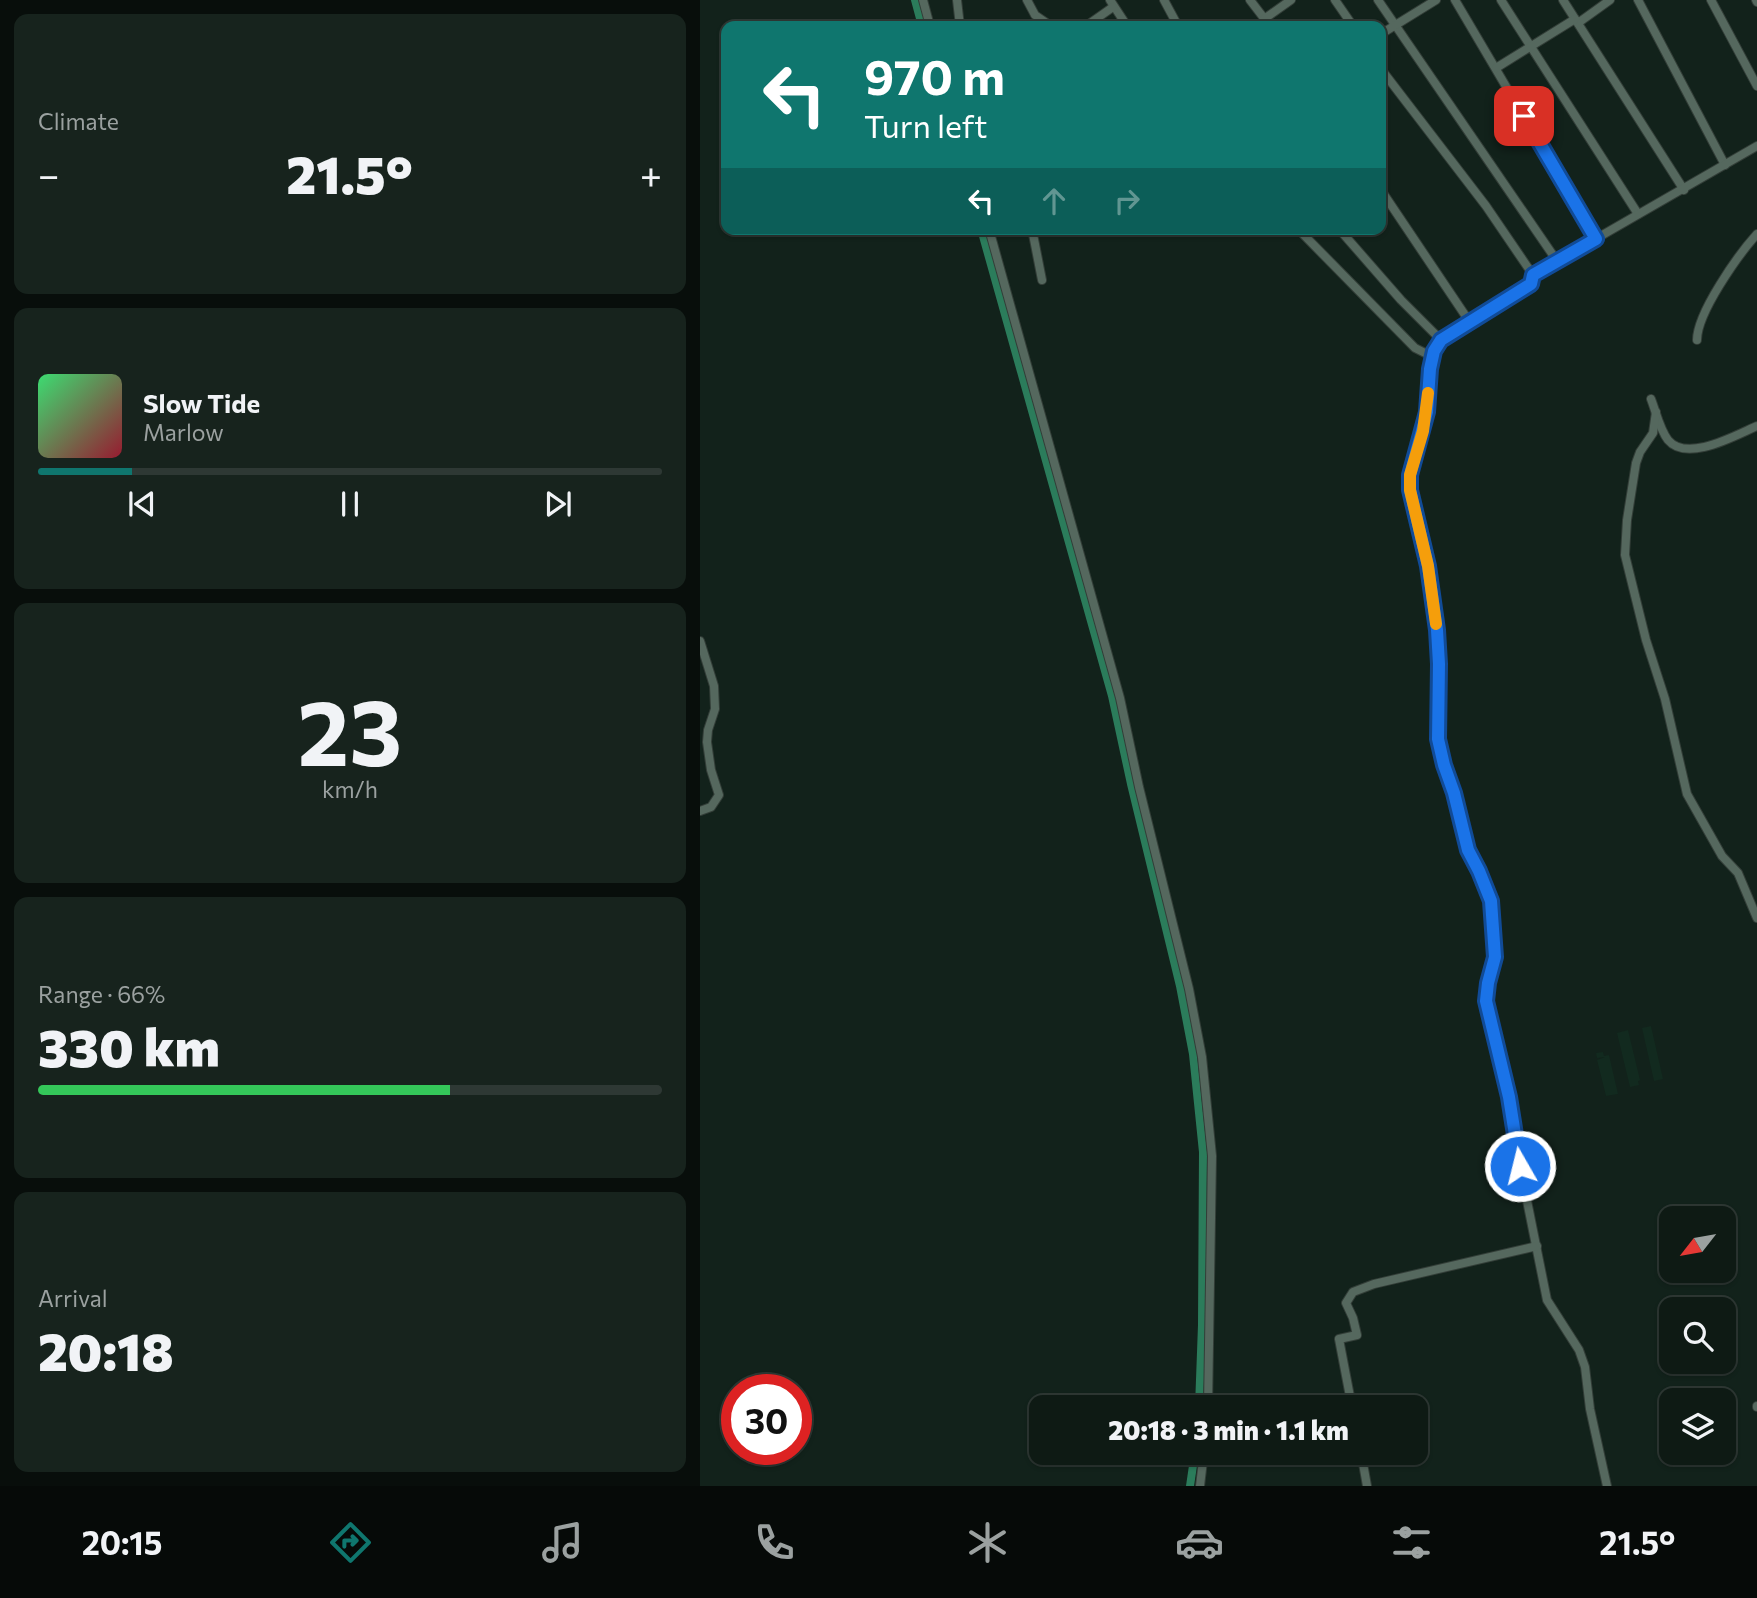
<!DOCTYPE html>
<meta charset="utf-8">
<style>
:root{--surface:#0e1a14;--page:#17231d;--text:#f1f3f6;--muted:#9ba1a0;--line:#2e3834;--accent:#0f766e}
body{margin:0;font-family:Commissioner,sans-serif;background:var(--page);color:var(--text);height:100vh;display:flex;flex-direction:column;font-size:26px;white-space:nowrap}
*{box-sizing:border-box;margin:0}
p{font-size:23px;color:var(--muted)}
.icon{flex:none;width:38px;height:38px;fill:none;stroke:currentColor;stroke-width:2;stroke-linecap:round;stroke-linejoin:round}
.map{position:relative;flex:1;overflow:hidden}
.sheet{display:flex;flex-direction:column;gap:14px;padding:14px;background:#080e0b;width:700px}
.sheet>*{flex:none}
.guide{position:absolute;left:21px;top:21px;width:665px;height:214px;border-radius:14px;box-shadow:0 2px 5px #0004,0 0 0 2px var(--line);background:#0f766e;color:#fff;overflow:hidden}
.needle{width:46px;rotate:239deg}
.controls{position:absolute;left:959px;top:1206px;display:grid;gap:14px}
.controls a{display:grid;place-items:center;width:77px;height:77px;border-radius:14px;background:var(--surface);box-shadow:0 2px 5px #0004,0 0 0 2px var(--line);font-size:35px}
.speed{position:absolute;left:21px;top:1374px;display:flex;gap:14px;font-size:35px;font-weight:700;text-align:center}
.speed>*{display:grid;place-content:center;width:91px;height:91px;border-radius:50%;background:var(--surface);box-shadow:0 2px 5px #0004,0 0 0 2px var(--line);line-height:1}
.speed .limit{border:10px solid #d22;background:#fff;color:#111}
.pin{position:absolute;display:grid;place-items:center;width:60px;height:60px;color:#fff;margin:-30px;border-radius:14px;box-shadow:0 4px 10px #0006}
.me{position:absolute;width:77px;margin:-38px;rotate:352deg;stroke-linejoin:round;filter:drop-shadow(0 0 5px #0008)}
.turn{display:flex;align-items:center;gap:24px;height:147px;padding:0 28px;font-size:32px}
.turn .icon{width:91px;height:91px;stroke-width:2.5}
.turn b{display:block;font-size:49px;line-height:60px}
.lanes{display:flex;align-items:center;height:66px;padding:0 28px;background:#0003;justify-content:center;gap:35px;direction:ltr}
.lanes .off{opacity:.35}
.big{font-size:52px;font-weight:800;line-height:1.1}
.sheet .tile{flex:1;display:flex;flex-direction:column;justify-content:center;gap:10px;min-width:0;padding:0 24px;border-radius:14px;background:var(--page)}
.sheet .dial{align-items:center;gap:0}
.dial b{font-size:91px;line-height:1}
.song{display:flex;align-items:center;gap:21px}
.cover{width:84px;height:84px;border-radius:10px;background:linear-gradient(135deg,hsl(140 70% 55%),hsl(350 70% 35%))}
.played{height:7px;border-radius:4px;background:linear-gradient(90deg,var(--accent) 15%,var(--line) 15%)}
.keys{display:flex;justify-content:space-around;direction:ltr}
.heat{display:flex;justify-content:space-between;align-items:center;font-size:38px;direction:ltr}
.charge{height:10px;border-radius:5px;background:linear-gradient(90deg,#34c759 66%,var(--line) 0)}
.trip{position:absolute;left:329px;top:1395px;width:399px;height:70px;border-radius:14px;background:var(--surface);box-shadow:0 2px 5px #0004,0 0 0 2px var(--line);font-weight:800;line-height:70px;text-align:center}
.tabs{display:flex;height:112px;justify-content:space-around;align-items:center;background:#060a08;color:var(--muted)}
.tabs .icon{width:49px;height:49px}
.tabs .current{color:var(--accent)}
.tabs b{font-size:32px;color:var(--text)}
main{display:flex;flex:1;min-height:0}
.map>svg:first-child{display:block}
</style>
<main>
<section class="sheet">
<div class="tile"><p>Climate</p>
<div class="heat"><a>−</a><b class="big">21.5°</b><a>+</a></div>
</div>
<div class="tile">
<div class="song"><i class="cover"></i><div><b>Slow Tide</b><p>Marlow</p></div></div>
<div class="played"></div>
<div class="keys"><svg class="icon" aria-label="previous" viewBox="0 0 24 24"><path d="M18 5L8 12l10 7zM5 5v14"/></svg><svg class="icon" aria-label="pause" viewBox="0 0 24 24"><path d="M8 5v14M16 5v14"/></svg><svg class="icon" aria-label="next" viewBox="0 0 24 24"><path d="M6 5l10 7-10 7zM19 5v14"/></svg></div>
</div>
<div class="tile dial"><b>23</b><p>km/h</p></div>
<div class="tile"><p>Range · 66%</p><b class="big">330 km</b><div class="charge"></div></div>
<div class="tile"><p>Arrival</p><b class="big">20:18</b></div>
</section>
<div class="map">
<svg width="1057" height="1486" viewBox="0 0 1057 1486">
<rect width="100%" height="100%" fill="#12221b"/>
<g fill="#122a1f">
<polygon points="951,1026 963,1079 954,1081 942,1028"/>
<polygon points="928,1030 940,1080 938,1081 939,1085 930,1087 917,1033"/>
<polygon points="903,1052 904,1056 909,1055 918,1094 906,1096 897,1060 905,1057 897,1058 896,1053"/>
</g>
<g fill="none" stroke-linecap="round" stroke-linejoin="round">
<g stroke="#2b7c5b" stroke-width="8">
<polyline points="215,0 222,26"/>
<polyline points="281,229 412,696 431,784 480,986 493,1054 503,1152 502,1325 499,1407"/>
<polyline points="490,1486 495,1452"/>
</g>
<defs>
<g id="street">
<polyline points="223,0 230,26"/>
<polyline points="257,0 260,26"/>
<polyline points="327,0 335,15 351,26"/>
<polyline points="410,0 427,26"/>
<polyline points="464,0 478,26"/>
<polyline points="550,0 570,26"/>
<polyline points="635,0 653,26"/>
<polyline points="678,0 857,261"/>
<polyline points="755,0 896,239"/>
<polyline points="801,0 938,214"/>
<polyline points="863,0 984,190"/>
<polyline points="938,0 1025,165"/>
<polyline points="1011,0 1057,86"/>
<polyline points="1056,0 1057,2"/>
<polyline points="564,19 591,0"/>
<polyline points="878,23 910,0"/>
<polyline points="386,26 413,7"/>
<polyline points="681,34 736,0"/>
<polyline points="796,68 875,19"/>
<polyline points="681,69 786,206 833,275"/>
<polyline points="681,190 769,321"/>
<polyline points="289,229 420,698 439,787 489,989 502,1057 512,1156 508,1407"/>
<polyline points="332,229 342,280"/>
<polyline points="598,229 715,348 725,353 734,351 741,340 751,332 831,284 833,275 1057,146"/>
<polyline points="639,229 701,300 741,340"/>
<path d="M997,340C997,313 1038,255 1057,234"/>
<polyline points="734,351 730,369 727,412 710,475 710,490 728,566 737,630 739,664 738,739 744,766 754,793 768,850 779,871 791,901 795,957 786,1001 813,1119 820,1166 847,1300 879,1350 885,1367 890,1409 907,1486"/>
<path d="M951,399C956,412 960,430 968,440C987,463 1036,435 1057,426"/>
<polyline points="956,412 953,433 940,452 936,463 927,520 925,555 946,640 965,699 987,794 1022,856 1038,873 1057,918"/>
<polyline points="0,641 14,686 15,709 8,730 7,742 11,770 19,795 11,807 0,811"/>
<polyline points="652,1407 639,1339 657,1335 653,1318 646,1303 653,1292 674,1284 837,1246"/>
<polyline points="1057,1407 1057,1406"/>
<polyline points="661,1452 667,1486"/>
<polyline points="500,1486 504,1452"/>
</g>
</defs>
<use href="#street" stroke="#333e38" stroke-width="10"/>
<use href="#street" stroke="#55685e" stroke-width="8"/>
</g>
<g fill="none" stroke-linecap="round" stroke-linejoin="round">
<defs>
<polyline id="route" points="820,1166 809,1097 786,1001 788,983 795,957 791,901 779,871 768,850 754,793 744,765 738,739 739,664 737,630 728,566 710,490 710,475 727,412 730,369 734,351 741,340 831,284 833,275 896,239 824,116"/>
</defs>
<use href="#route" stroke="#114b97" stroke-width="18"/>
<use href="#route" stroke="#1a73e8" stroke-width="12"/>
<polyline stroke="#f59e0b" stroke-width="12" points="728,393 723,431 710,475 710,490 728,566 736,624"/>
</g>
</svg>
<div class="controls">
<a><svg class="needle" viewBox="-14 -14 28 28"><path d="M0-13l5 13h-10z" fill="#e53935"/><path d="M0 13l5-13h-10z" fill="#9ba1a0"/></svg></a>
<a><svg class="icon" aria-label="search" viewBox="0 0 24 24"><circle cx="10" cy="10" r="6"/><path d="M15 15l6 6"/></svg></a>
<a><svg class="icon" aria-label="layers" viewBox="0 0 24 24"><path d="M12 4l9 5-9 5-9-5zM3 14l9 5 9-5"/></svg></a>
</div>
<div class="speed"><div class="limit">30</div></div>
<div class="pin" style="left:824px;top:116px;background:#d93025"><svg class="icon" aria-label="arrive" viewBox="0 0 24 24"><path d="M6 21V4h12l-3 4 3 4H6"/></svg></div>
<svg class="me" style="left:820px;top:1166px" viewBox="-20 -20 40 40"><circle r="17" fill="#1a73e8" stroke="#fff" stroke-width="3"/><path d="M0-11L8 9 0 5-8 9z" fill="#fff"/></svg>
<div class="trip">20:18 · 3 min · 1.1 km</div>
<div class="guide">
<div class="turn"><svg class="icon" aria-label="left" viewBox="0 0 24 24"><path d="M17 20v-9H6M10 6l-5 5 5 5"/></svg><div><b>970 m</b>Turn left</div></div>
<div class="lanes"><svg class="icon" aria-label="left" viewBox="0 0 24 24"><path d="M17 20v-9H6M10 6l-5 5 5 5"/></svg><svg class="icon off" aria-label="ahead" viewBox="0 0 24 24"><path d="M12 20V5M6 11l6-6 6 6"/></svg><svg class="icon off" aria-label="right" viewBox="0 0 24 24"><path d="M7 20v-9h11M14 6l5 5-5 5"/></svg></div>
</div>
</div>
</main>
<nav class="tabs">
<b>20:15</b>
<svg class="icon current" aria-label="directions" viewBox="0 0 24 24"><path d="M12 3l9 9-9 9-9-9zM9 14v-3h6M13 9l2 2-2 2"/></svg>
<svg class="icon" aria-label="music" viewBox="0 0 24 24"><path d="M9 18V5l10-2v13"/><circle cx="6" cy="18" r="3"/><circle cx="16" cy="16" r="3"/></svg>
<svg class="icon" aria-label="phone" viewBox="0 0 24 24"><path d="M5 4h4l2 5-3 2q2 4 5 5l2-3 5 2v4C11 20 4 13 5 4z"/></svg>
<svg class="icon" aria-label="climate" viewBox="0 0 24 24"><path d="M12 3v18M4 7l16 10M4 17L20 7"/></svg>
<svg class="icon" aria-label="car" viewBox="0 0 24 24"><path d="M5 17H2v-5l4-1 3-4h7l3 4 3 1v5h-3M9 17h6M6 11h13"/><circle cx="7" cy="17" r="2"/><circle cx="17" cy="17" r="2"/></svg>
<svg class="icon" aria-label="filters" viewBox="0 0 24 24"><path d="M4 7h16M4 17h16"/><circle cx="9" cy="7" r="2"/><circle cx="15" cy="17" r="2"/></svg>
<b>21.5°</b>
</nav>
